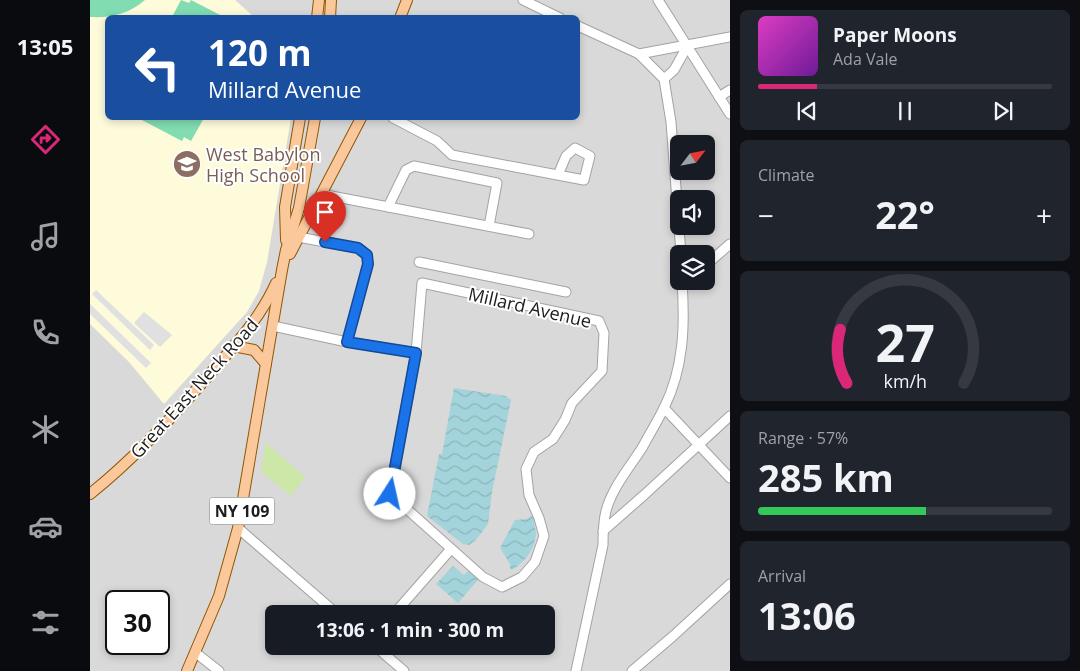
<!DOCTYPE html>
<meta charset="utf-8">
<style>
:root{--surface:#171b24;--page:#20242c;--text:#f1f3f6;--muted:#9ea1a6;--line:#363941;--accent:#db2777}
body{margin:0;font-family:"Open Sans",sans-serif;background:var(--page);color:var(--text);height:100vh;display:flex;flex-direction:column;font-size:19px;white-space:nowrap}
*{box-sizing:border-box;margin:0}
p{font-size:16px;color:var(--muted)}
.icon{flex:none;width:28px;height:28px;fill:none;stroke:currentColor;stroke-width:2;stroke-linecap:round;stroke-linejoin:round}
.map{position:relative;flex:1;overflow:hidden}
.panel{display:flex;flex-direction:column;gap:10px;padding:10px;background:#0d0f14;width:350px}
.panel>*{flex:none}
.guide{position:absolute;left:15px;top:15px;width:475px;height:105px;border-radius:8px;box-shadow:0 2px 8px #0003;background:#1a4fa0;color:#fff;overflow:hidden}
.needle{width:32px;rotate:58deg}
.tools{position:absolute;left:580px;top:135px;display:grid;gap:10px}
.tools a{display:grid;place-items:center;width:45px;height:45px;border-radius:8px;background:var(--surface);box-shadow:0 2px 8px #0003;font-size:25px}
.speed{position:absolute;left:15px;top:590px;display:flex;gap:10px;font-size:25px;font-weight:700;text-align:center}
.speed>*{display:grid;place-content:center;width:65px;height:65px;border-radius:50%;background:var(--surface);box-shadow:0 2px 8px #0003;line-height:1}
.speed .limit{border:2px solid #111;border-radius:8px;background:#fff;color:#111}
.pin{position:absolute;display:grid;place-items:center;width:42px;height:42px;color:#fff;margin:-51px -21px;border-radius:50% 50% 50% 0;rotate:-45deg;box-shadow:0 0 5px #0007}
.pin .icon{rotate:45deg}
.me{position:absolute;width:55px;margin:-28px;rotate:10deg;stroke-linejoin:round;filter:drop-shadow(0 0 4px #0008)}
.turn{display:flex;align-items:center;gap:18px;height:105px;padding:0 20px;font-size:22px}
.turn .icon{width:65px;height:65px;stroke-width:2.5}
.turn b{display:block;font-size:35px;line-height:42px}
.big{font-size:38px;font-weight:700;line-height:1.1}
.panel .tile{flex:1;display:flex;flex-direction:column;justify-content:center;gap:8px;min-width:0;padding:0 18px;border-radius:8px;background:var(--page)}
.panel .dial{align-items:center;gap:0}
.dial svg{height:130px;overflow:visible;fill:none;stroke:var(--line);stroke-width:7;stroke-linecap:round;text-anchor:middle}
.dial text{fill:var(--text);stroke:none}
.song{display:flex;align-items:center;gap:15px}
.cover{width:60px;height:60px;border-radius:8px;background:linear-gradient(135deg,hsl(310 70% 55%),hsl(280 70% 35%))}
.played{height:5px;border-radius:2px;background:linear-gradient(90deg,var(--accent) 20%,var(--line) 20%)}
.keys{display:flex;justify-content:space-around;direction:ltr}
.heat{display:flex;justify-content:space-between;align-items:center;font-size:28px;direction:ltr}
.charge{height:8px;border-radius:4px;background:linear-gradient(90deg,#34c759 57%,var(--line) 0)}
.trip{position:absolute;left:175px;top:605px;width:290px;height:50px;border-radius:8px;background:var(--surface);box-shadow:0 2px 8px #0003;font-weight:700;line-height:50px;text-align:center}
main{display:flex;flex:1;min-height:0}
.tabs{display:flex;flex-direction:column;width:90px;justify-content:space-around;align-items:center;background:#090b0e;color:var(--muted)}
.tabs .icon{width:35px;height:35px}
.tabs .active{color:var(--accent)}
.tabs b{font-size:22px;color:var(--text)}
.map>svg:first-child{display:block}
</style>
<main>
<nav class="tabs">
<b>13:05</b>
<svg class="icon active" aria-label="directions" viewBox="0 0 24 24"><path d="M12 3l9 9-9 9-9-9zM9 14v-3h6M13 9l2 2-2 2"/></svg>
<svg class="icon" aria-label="music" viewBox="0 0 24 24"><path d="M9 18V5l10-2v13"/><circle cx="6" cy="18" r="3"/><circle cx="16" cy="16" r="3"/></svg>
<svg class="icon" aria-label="phone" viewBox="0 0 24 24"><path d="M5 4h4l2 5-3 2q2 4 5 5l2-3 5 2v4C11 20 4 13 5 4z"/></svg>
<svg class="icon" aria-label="climate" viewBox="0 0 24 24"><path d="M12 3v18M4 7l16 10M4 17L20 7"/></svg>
<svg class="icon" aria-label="car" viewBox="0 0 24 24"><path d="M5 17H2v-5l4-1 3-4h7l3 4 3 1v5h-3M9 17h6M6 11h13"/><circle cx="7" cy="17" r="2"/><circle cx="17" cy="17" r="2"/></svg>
<svg class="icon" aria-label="filters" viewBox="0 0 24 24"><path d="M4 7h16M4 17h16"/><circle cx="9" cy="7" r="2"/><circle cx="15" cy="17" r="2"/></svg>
</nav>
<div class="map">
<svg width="640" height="671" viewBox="0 0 640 671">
<defs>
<pattern id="water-waves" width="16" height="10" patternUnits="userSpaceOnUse" patternTransform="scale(1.25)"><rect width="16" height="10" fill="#a3d3db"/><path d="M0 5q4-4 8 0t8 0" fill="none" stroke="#8cb5bb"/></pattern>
</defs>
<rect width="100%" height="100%" fill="#ede9e2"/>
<path fill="#dad9d9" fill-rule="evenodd" d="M0,0H640V671H0ZM18,18H488V118H18ZM589,144H616V171H589ZM589,199H616V226H589ZM589,254H616V281H589ZM26,601H69V644H26ZM184,614H456V646H184Z"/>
<polygon fill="#fefbda" points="0,0 145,0 164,17 18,18 18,118 201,118 177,262 169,291 157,312 147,323 74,404 39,362 0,324"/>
<polygon fill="#cce7a8" points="176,443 215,477 201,496 171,471"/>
<g fill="#81dcb1">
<path d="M0,0H55C39,14 21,18 0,17Z"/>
<polygon points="91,0 99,3 101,0 134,17 82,17"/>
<polygon points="48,118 114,118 101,141 94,137 92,141"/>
</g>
<g fill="#e0e0e0">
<polygon points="6,290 64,345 60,350 2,294"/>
<polygon points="0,304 61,363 56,368 0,314"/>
<polygon points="54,312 82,335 70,347 44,323"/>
</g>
<g fill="url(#water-waves)">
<polygon points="364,388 416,396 421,400 402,492 398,524 386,540 379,545 373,544 337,516 349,454 352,454"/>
<path d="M442,516L444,518C443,523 446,528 446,534C445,549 435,562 422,570L420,568V564L410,548L425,520L437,519Z"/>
<polygon points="363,566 374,575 379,570 388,580 368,603 346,584"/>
</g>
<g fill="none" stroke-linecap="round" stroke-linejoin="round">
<defs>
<g id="minor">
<polyline points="433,0 470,18"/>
<polyline points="568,0 640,114"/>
<polyline points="488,26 549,54 640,37"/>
<polyline points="549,54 574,79 581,122 591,254"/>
<polyline points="574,79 584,70 598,45"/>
<polyline points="629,97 640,90"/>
<polyline points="303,118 347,141 362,155 494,180 500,156 485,148 476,156 468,175"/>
<polyline points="231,194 439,234"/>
<polyline points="298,207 316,170 324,166 407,183 399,226"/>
<polyline points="208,237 268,248 277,255 278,265 257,342"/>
<polyline points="329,262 476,292"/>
<polyline points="616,265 640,244"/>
<polyline points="183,326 257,342 326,353 332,283 509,321 514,333 512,371 482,403 475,420 463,439 444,452 436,469 439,495 449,518 454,536 445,562 432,577 412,587 393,577 300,494 326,353"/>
<polyline points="574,408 640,478"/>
<polyline points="148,528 247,614"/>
<polyline points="513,531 553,496 640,416"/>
<polyline points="304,614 361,549"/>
<polyline points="285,646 314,671"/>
<polyline points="106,653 129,671"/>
<path d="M486,671L513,545C513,534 513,522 516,511C522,488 539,468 552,448C559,435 567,422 574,408C594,368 595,325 592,281"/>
<polyline points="542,671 582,637 640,584"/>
</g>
<g id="major">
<polyline points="227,18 229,0"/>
<polyline points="240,18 241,0"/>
<polyline points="310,18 317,0"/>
<polyline points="196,240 195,207 210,118"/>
<polyline points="200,254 271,118"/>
<polyline points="143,346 164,350 176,364"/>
<path d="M0,494C44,459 82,418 119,375C144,346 170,319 186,283"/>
<polyline points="97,671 129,596 148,528 192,270 196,250 209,208 225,118"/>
</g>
</defs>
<use href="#minor" stroke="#a3a3a3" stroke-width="11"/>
<use href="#major" stroke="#915603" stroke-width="12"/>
<use href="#minor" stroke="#fff" stroke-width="9"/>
<use href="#major" stroke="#fac89b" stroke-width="10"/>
</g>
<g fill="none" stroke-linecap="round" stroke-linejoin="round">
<defs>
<polyline id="route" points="235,242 268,248 277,255 278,264 257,342 326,353 300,494"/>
</defs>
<use href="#route" stroke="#114b97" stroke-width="12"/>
<use href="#route" stroke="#1a73e8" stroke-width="9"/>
</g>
<defs>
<symbol id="school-disc" viewBox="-11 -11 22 22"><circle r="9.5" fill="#8d6e63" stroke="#fff"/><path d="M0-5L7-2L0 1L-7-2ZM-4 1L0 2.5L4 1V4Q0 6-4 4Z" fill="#fff"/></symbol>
</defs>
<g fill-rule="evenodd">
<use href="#school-disc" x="81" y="148" width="32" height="32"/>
</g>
<g text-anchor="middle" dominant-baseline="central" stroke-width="4" stroke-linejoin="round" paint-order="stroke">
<rect fill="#fff" stroke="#606060" stroke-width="1" x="119.5" y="497.5" width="65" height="27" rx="4"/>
<g font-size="16" font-weight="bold" fill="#1c1c1c">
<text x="152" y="511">NY 109</text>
</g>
<g font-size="18" fill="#785e54" stroke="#fff" text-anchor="start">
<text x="116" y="154">West Babylon<tspan x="116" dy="21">High School</tspan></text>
</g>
<g font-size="18" fill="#1c1c1c" stroke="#fff">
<text transform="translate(440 307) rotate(13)">Millard Avenue</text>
<text transform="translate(104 388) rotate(-48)">Great East Neck Road</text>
</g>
</g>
</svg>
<div class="tools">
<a><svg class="needle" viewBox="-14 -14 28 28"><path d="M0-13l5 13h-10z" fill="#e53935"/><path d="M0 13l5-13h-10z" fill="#9ea1a6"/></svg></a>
<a><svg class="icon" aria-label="sound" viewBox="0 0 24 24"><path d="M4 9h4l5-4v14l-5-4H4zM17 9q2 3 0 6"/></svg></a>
<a><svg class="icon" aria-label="layers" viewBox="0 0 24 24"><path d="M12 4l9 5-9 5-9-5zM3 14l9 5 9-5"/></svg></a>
</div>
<div class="speed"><div class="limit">30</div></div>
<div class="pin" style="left:235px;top:242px;background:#d93025"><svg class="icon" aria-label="arrive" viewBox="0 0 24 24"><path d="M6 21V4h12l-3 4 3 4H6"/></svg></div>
<svg class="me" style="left:300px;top:494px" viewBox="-20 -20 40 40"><circle r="19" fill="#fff"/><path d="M0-13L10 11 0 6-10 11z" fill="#1a73e8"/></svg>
<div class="trip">13:06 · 1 min · 300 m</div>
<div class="guide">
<div class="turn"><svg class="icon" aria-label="left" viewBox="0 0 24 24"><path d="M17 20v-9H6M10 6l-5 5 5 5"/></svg><div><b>120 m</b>Millard Avenue</div></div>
</div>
</div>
<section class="panel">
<div class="tile">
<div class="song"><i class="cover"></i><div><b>Paper Moons</b><p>Ada Vale</p></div></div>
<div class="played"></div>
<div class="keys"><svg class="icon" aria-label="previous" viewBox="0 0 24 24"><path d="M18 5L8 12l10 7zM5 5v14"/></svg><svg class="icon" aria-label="pause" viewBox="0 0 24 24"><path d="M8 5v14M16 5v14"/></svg><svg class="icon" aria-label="next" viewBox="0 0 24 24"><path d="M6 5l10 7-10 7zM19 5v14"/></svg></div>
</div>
<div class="tile"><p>Climate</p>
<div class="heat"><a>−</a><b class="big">22°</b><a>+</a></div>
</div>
<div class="tile dial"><svg viewBox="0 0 100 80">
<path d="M14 69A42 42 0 1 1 86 69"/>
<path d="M14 69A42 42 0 0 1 10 36" stroke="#db2777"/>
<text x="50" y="56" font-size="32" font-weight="700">27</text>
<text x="50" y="72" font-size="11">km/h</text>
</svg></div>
<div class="tile"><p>Range · 57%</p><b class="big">285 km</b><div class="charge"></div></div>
<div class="tile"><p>Arrival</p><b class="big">13:06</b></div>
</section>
</main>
